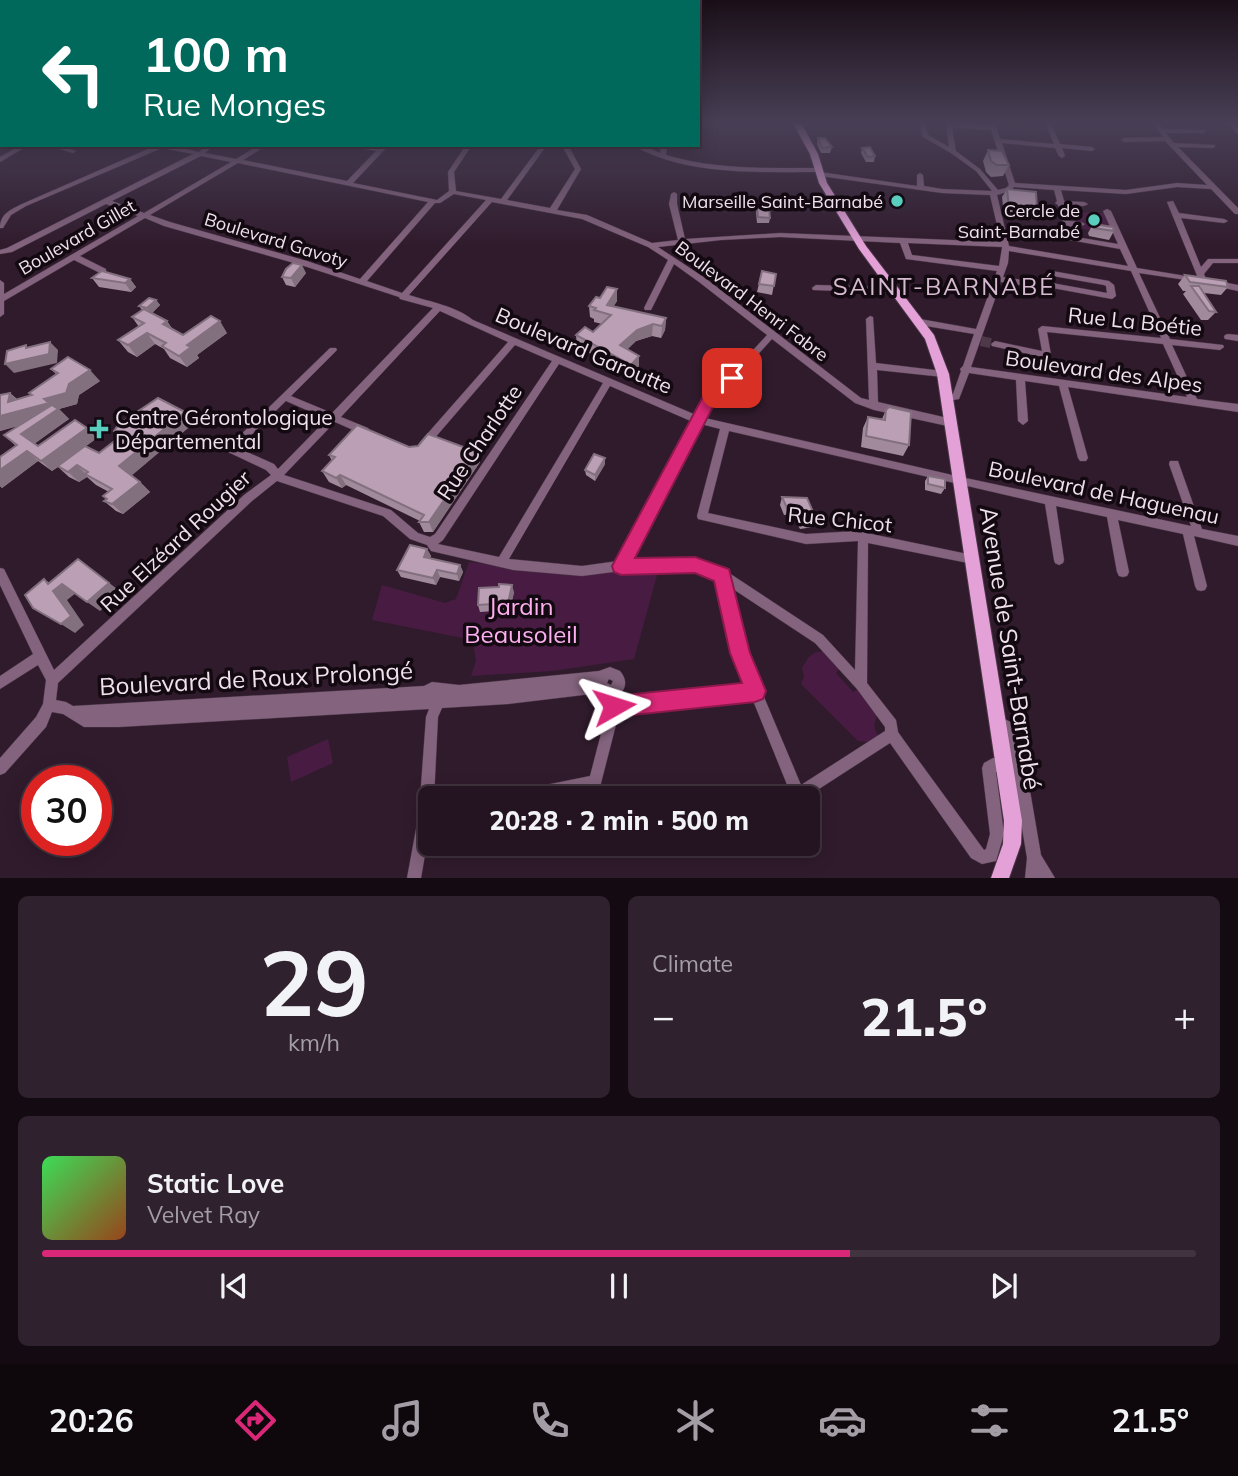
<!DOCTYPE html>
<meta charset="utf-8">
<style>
:root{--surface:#241421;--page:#30212e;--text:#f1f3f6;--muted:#a39ea5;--line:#41333f;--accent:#db2777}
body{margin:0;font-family:Mulish,sans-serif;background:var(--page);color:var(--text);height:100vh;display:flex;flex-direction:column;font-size:26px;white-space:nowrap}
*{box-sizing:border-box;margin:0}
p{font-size:23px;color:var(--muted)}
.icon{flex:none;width:38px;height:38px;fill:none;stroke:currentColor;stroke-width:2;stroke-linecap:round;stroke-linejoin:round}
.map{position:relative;height:878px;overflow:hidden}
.details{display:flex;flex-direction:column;gap:18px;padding:18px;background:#140b12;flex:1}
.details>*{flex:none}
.banner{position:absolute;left:0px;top:0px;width:700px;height:147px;box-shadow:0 4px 18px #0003,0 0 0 2px var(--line);background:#00695c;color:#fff;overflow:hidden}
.speed{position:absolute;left:21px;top:765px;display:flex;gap:14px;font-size:35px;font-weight:700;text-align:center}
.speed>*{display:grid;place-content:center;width:91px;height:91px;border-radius:50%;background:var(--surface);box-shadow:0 4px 18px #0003,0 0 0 2px var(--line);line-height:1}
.speed .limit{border:10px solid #d22;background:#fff;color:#111}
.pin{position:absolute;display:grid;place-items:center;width:60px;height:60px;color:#fff;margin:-30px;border-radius:14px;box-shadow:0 4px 10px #0006}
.me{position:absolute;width:77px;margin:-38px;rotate:84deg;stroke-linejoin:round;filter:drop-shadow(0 0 5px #0008)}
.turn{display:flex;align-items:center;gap:24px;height:147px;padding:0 28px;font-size:32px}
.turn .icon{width:91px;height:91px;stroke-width:2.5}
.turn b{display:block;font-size:49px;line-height:60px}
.big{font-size:52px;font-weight:800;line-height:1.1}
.details .card{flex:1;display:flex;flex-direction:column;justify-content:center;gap:10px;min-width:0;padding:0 24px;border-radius:10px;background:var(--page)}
.details .dial{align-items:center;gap:0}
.dial b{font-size:91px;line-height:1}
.song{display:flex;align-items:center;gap:21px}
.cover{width:84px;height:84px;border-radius:10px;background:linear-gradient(135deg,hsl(130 70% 55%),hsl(20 70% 35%))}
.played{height:7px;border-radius:4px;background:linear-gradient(90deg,var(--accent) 70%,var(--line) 70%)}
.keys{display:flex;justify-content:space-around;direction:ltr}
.heat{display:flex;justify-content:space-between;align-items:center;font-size:38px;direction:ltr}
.details .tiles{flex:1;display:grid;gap:18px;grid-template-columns:1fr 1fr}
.card:last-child{grid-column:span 2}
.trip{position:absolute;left:418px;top:786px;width:402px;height:70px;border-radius:10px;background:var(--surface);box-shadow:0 4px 18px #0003,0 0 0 2px var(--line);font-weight:800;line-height:70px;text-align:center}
.tab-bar{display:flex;height:112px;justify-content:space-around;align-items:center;background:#0e080d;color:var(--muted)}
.tab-bar .icon{width:49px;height:49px}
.tab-bar .selected{color:var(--accent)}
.tab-bar b{font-size:32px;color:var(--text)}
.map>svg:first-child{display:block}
</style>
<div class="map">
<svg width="1238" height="878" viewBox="0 0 1238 878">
<rect width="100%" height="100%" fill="#301b2c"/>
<g fill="#481c42">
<polygon points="1064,205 1076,207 1078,212 1106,213 1113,230 1112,233 1083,229 1081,224 1068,222"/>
<polygon points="469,562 570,573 659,568 634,659 552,671 471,676 476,661 473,640 372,620 382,585 445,603 456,599"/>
<path d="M816,652H828L841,667L836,673L853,692L860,688L879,713C874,721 872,728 879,736L869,742L858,741L801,684L804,676L802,668L809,657Z"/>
<polygon points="328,739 333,763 291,782 287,757"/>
</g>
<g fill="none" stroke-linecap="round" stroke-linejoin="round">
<polyline stroke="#4d3949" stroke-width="10" stroke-dasharray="10 4.5" stroke-linecap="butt" points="981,341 995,344"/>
<defs>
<g id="minor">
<path d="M919,123H925L928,135L949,147L946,125L949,123L990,126L989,123H995L1000,139L1054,144L1045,123H1051L1060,144L1092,147L1095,149L1092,151L1062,148L1065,156L1062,158L1059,156L1055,148L1002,143L1015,183L1126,190L1177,183L1207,185L1165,141L1124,142L1121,140L1124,138L1163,137L1153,123H1159L1163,129L1205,130V132L1203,133H1166L1174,143L1215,145V147L1213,148L1178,147L1238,208V214H1235L1211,189L1177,187L1126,194L1061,190L1064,201L1084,202L1088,204L1084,206L1065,205L1070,221L1081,222L1085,224C1081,228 1072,226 1067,227H1064L1058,205L1055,203L1057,201L1054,190L1014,187L1010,191L997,195L1009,246L1128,266L1120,249L1070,240L1066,238L1070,236L1118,244L1103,211L1107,209L1111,211L1137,268L1198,278L1167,202L1173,201L1179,213L1224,219L1228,221L1224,223L1181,218L1201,267L1208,259H1238V263H1213L1204,274L1207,281L1206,283L1139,273L1170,339L1223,345L1224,347L1220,350L1172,345L1197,399L1238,404V412L1068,387L1088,458L1086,461H1080L1078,458L1059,386L1025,381L1028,421L1023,425L1018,421L1016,380L969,373L959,399L948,401L943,398L945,396L953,394L961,371L960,369L963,366L974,334L920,325L916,322L920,319L976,329L997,271L906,259L900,243L780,237L721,240L658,247L705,278L861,398L869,400L866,319L870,316L873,317L876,363L943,371L947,374L943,377L877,370L878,402L952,419L957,423L952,427L874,410L855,403L772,339L735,380L715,397L705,418L961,477L1191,526L1169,464L1170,461H1178L1179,464L1202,529L1238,536V546L1194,536L1207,586L1205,590L1201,591L1197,590L1195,586L1183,534L1118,520L1129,572L1127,576L1123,577L1119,576L1117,572L1107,517L1056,506L1064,560L1063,563L1059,565L1055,563L1054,560L1045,504L729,431L708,513L806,534L857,531L977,556L978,559L977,562L973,564L868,543L867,683L896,720L898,732L908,746L984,850L986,849L990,834L982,768L984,763L993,758L1010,762L1012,767L1010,772L1005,774L996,772L1004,834L996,861L982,864L971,858L890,743L805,798H786L790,792L752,698L619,713L600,787L549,798H509L511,793L516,791L590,776L608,707L606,697L600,693L508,704L442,708L438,717L434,798H430V826L421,878H407L419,813L426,717L429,709L119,727H84L63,714L52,712L46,727L5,773L0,775V758L36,717L43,704L46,680L38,665L0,689V676L33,654L0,585V568L4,569L54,670L244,495L271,475L266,470L228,452L226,449L330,348H336L337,350L291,396L332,413L433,308L400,299L399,297L301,265L164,226L145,218L80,256L106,269V273H100L74,260L4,301V314L0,317V280L4,283V294L138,216L106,204L12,252L0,254V250L7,248L193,154L162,148L26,206L11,215L3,228H0C0,214 10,210 22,204L157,145H168L199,152L207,145H214L205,153L236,159L259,145H267L243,160L347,181L376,151L345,145H363L380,148L382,145H389L353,183L437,200L449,191L448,172L466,145H472L454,172L456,191L501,199L541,145H547L507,200L550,208L575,169L562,146L568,145L581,169L557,210L587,215L652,243L678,240L669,204L671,194L674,192L677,194V204L685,239L780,233L1001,242L990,195L942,193L820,176L817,174L820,172L917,186V175L920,173L923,175L924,186L942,189L992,191L976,171L951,153L923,137ZM952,127L991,130L1009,185L1006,188L998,190L980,169L956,151ZM201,156L231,162L144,213L112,201ZM238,163L428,202L360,279L307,261L170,222L150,215ZM454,194L486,200L402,293L367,281L435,203H440ZM492,202L582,219L648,247L668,260L644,308L645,310H651L674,264L699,282L767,335L729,376L709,393L696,415L473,320C456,306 430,302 409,295ZM908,243L1002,247V248L999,266L912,255ZM1009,251L1131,271L1161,338L1042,326L1038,329L1042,351L995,341L991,344L992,346L1047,358L1051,355L1047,332L1163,344L1187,397L971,367L1001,282L1043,289L1047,287L1112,299L1116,296L1114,285L1109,281L1052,271L1046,272L1045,280L1041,283L1003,277L1008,263ZM1053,276L1104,285L1106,286L1107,293L1052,283ZM440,311L508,342L421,441L419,444L421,447H427L515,345L552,361L435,534L430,537L418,533L391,510L284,475L335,422L362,434H368L370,431L368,428L341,417ZM559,364L603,383L499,557L438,544L443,540ZM610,386L693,422L618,561L582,566L509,559ZM286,401L327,419L278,469L274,464L238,448ZM701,424L720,429L697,516L698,519L806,544L858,541L855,670L823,635L726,571L695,560L629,561ZM277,481L383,516L410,539L427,545L431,551L513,570L582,576L621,571L695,570L717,578L736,659L747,686L619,700V695C627,688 627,679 620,671L610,667L599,671L459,685L432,682L424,686L73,706L66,702L56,700L58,683L252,501ZM730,587L815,643L857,689L885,727V731L801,785L748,659ZM609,679L613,681L611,685L607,683Z"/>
<polygon points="1229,123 1235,123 1238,127 1238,134 1236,133"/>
<polygon points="21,145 29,145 0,162 0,157"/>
<polygon points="48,145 59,145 76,151 73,153"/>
<path d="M633,145H642L660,153L661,145H667L666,155C716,170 768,168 819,168L822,170L819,172C761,172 684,176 633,145Z"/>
<polygon points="1218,281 1238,285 1238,291 1215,286 1214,284"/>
<polygon points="816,285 895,287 899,290 895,293 813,290 812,288"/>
<polygon points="1228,334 1238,335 1238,341 1225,339 1224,337 1225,335"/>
<polygon points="999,716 1014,724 1022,744 1041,855 1055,878 1025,878 1027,858 1008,744 1004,733 994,727 993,722 994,717"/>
</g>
<polygon id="major" points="793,123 801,123 818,154 827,183 866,246 934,335 949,374 1022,821 1021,844 1009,878 991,878 1003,844 1004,821 937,374 925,339 859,249 819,183 810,154"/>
</defs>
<use href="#minor" stroke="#4b3747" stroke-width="1"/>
<use href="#major" stroke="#4b3747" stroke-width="2"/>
<use href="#minor" fill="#83637d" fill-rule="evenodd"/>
<use href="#major" fill="#e4a1d8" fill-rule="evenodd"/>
</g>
<g fill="#a18a9c">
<polygon points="818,138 832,147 830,153 821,153 817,144"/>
<polygon points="862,148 875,156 874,162 866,162 861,153"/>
<polygon points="988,150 1009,165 1003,176 991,177 986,172 983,161"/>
<polygon points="1007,189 1037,209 1032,217 1004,215 1002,197"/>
<polygon points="757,208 770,218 769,223 757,223 756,213"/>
<polygon points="1093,224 1114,231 1109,240 1089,236 1088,233"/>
<polygon points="762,271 776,274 772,295 757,292"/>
<polygon points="306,273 295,287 286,285 282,277"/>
<polygon points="1185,275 1228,287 1221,295 1204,293 1216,312 1208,320 1201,320 1183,294 1186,291 1183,291 1178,284"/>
<polygon points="92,278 130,279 136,287 131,292 99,287"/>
<polygon points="617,289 617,301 613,307 666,318 665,330 661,338 652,336 636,341 627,349 639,356 639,367 630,376 577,346 576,335 593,332 602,324 594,322 594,319 590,317 589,306 600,298"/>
<polygon points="156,300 160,305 152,313 167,321 173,330 183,335 227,333 197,355 199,358 187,367 170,358 164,349 155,344 137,357 128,352 118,340 139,327 132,317 142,310 139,306"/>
<polygon points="51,369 100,381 79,395 77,404 59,409 69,419 34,443 38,446 97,438 86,446 99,453 119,437 114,431 194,423 131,475 140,482 150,492 123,514 116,511 104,501 106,499 103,496 109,492 96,485 87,477 79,482 69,477 58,467 52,471 38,461 2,488 0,486 0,457 16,446 4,435 21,425 0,431 0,395 10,393 17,399 31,396 29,393 56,374"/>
<polygon points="886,410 909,445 903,456 861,447 863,428 868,417 882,419"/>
<polygon points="409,447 480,462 433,532 424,532 419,522 420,521 346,485 342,488 329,482 322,471 332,461 329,455"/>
<polygon points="605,464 595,481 586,475 585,470"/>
<polygon points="928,476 945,488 941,494 925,490 925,481"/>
<polygon points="782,497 816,519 813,527 800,529 792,514 784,515 780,505"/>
<polygon points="427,549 431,556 430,558 460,565 463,572 459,581 440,577 436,585 401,577 397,570"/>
<polygon points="514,592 510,610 480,612 478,605"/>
</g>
<g fill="#83707f">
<polygon points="302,265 306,273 295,287 291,278"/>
<polygon points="130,279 136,287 131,292 125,283"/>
<polygon points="617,289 617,301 608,314 607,305"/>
<polygon points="156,300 160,305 151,314 147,308"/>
<polygon points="666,318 665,330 661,338 662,326"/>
<polygon points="167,321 175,333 163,324"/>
<polygon points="220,321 227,333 197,355 199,358 187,367 179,356 187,345"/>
<polygon points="653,324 652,336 636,341 620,357 620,345 637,330"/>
<polygon points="147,333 155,344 137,357 128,345"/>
<polygon points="50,342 58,350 57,363 14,373 5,364"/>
<polygon points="639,356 639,367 630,376 631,365"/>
<polygon points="90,370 100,381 79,395 77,404 59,409 69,419 33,445 21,434 45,418 0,431 0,416 8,402 10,393 21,404 44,399"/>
<polygon points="185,412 194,423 130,477 119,466"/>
<polygon points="87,428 97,438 52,471 41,461"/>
<polygon points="27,451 38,461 2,488 0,486 0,470"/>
<polygon points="477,452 480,462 433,532 429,522"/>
<polygon points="605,458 605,464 595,481 595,475"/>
<polygon points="77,465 88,476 85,474 87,477 79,482 68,472"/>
<polygon points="340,475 346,485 342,488 336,478"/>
<polygon points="140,482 150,492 123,514 112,504"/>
<polygon points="427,549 431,556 427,564 424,557"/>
<polygon points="78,559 121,592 100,611 87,602"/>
<polygon points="460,565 463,572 459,581 457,574"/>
<polygon points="437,570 440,577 436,585 433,578"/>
<polygon points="44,579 57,588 62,584 76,593 67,600 84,625 75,633 61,624 48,584"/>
<polygon points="512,585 514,592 510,610 508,603"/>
</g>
<g fill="#bba0b5" stroke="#83707f" stroke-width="2">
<polygon points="818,138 825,138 832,147 822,148"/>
<polygon points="870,147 875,156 868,157 862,148"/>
<polygon points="988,150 1002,151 1009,165 997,165 991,161"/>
<polygon points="1007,189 1036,192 1037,209 1009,207"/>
<polygon points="757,208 769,208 770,218 758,217"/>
<polygon points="1093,224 1113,227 1114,231 1094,228"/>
<polygon points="293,263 302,265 291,278 282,277 286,269"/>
<polygon points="102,271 130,279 125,283 92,278"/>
<polygon points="762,271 776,274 774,286 759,284"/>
<polygon points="1185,275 1226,281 1228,287 1190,282"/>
<polygon points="1191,286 1199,286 1216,312 1209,311"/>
<polygon points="607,287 617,289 607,305 666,318 662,326 653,324 637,330 620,345 639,356 631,365 576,335 585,327 593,332 611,315 594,310 596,308 589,306 596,297 600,298"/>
<polygon points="149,298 156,300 147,308 139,306"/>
<polygon points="144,309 167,321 163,324 183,335 211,316 220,321 187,345 191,347 179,356 162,346 166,343 147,333 128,345 118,340 144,323 132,317"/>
<polygon points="50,342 49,354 5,364 7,351 26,345 26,348"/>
<polygon points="68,357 90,370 69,384 66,393 44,399 49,403 0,416 0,395 10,393 8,402 32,395 29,393 58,373 51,369"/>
<polygon points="158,398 185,412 119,466 140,482 112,504 104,501 107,499 103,496 112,489 85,474 88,472 77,465 68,472 58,466 85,446 99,453 121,436 114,431 119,424"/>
<polygon points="52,405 58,409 21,434 38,446 75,420 87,428 41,461 27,451 0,470 0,457 17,445 4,435"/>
<polygon points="889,407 911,412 909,445 866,436 868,417 885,420 886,410"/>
<polygon points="357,425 409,447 418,446 428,434 477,452 429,522 419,522 424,515 340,475 336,478 322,471 335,457 329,455"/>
<polygon points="594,454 605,458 595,475 585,470"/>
<polygon points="928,476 945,479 945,488 928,484"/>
<polygon points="782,497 807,498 816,519 803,522 795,506 787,508"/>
<polygon points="410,545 427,549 424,557 460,565 457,574 437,570 433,578 397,570"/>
<polygon points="78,559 109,583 87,602 62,584 53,591 71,616 61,624 33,608 25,595 44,579 48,584"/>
<polygon points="499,584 512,585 508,603 478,605 479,588 499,587"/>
</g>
<linearGradient id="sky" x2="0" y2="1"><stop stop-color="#1a0f18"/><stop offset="0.5" stop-color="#483f56"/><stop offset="1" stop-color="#483f56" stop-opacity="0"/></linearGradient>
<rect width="1238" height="246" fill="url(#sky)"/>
<polygon fill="#db2777" stroke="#8e194d" stroke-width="2" points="732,372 740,378 717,399 635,558 695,557 729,569 750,653 766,691 763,699 755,702 614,717 607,714 603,706 607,699 614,696 742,683 730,653 714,581 695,573 621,575 614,572 612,566 706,391"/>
<g fill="#59cebe" stroke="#120911" stroke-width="2.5">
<circle cx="897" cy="201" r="7"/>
<circle cx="1094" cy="220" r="7"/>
<path d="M95.5 418.5h7v7h7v7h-7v7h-7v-7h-7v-7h7z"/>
</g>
<g text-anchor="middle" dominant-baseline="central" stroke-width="7" stroke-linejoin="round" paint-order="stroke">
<g font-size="18" fill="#f0e1ed" stroke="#120911" text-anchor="end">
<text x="883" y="201">Marseille Saint-Barnabé</text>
<text x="1080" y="210">Cercle de<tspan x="1080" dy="21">Saint-Barnabé</tspan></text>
</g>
<g font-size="18" fill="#f0e1ed" stroke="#120911">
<text transform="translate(77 237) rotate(-30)">Boulevard Gillet</text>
<text transform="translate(276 240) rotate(17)">Boulevard Gavoty</text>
<text transform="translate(752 301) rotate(37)">Boulevard Henri Fabre</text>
</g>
<g font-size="21" fill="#f0e1ed" stroke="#120911">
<text transform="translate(1135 321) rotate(6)">Rue La Boétie</text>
<text transform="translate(584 350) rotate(23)">Boulevard Garoutte</text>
<text transform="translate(1104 371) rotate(8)">Boulevard des Alpes</text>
<text transform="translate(479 442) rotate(-56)">Rue Charlotte</text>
<text transform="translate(1104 492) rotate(12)">Boulevard de Haguenau</text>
<text transform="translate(840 519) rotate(6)">Rue Chicot</text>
<text transform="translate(175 541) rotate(-43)">Rue Elzéard Rougier</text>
</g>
<g font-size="21" fill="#f0e1ed" stroke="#120911" text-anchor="start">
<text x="115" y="417">Centre Gérontologique<tspan x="115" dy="24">Départemental</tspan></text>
</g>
<g font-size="24" letter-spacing="2" fill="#d6bbd0" stroke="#120911">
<text x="944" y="286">SAINT-BARNABÉ</text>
</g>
<g font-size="24" fill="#feaff0" stroke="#120911">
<text x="521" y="606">Jardin<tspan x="521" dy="28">Beausoleil</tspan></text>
</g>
<g font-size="24" fill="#f0e1ed" stroke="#120911">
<text transform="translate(1011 648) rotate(81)">Avenue de Saint-Barnabé</text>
<text transform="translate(256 678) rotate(-3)">Boulevard de Roux Prolongé</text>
</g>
</g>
</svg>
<div class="speed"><div class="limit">30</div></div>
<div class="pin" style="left:732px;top:378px;background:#d93025"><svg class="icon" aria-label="arrive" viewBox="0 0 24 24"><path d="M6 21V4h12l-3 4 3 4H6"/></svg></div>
<svg class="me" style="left:614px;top:706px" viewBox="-20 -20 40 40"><path d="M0-17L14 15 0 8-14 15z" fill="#db2777" stroke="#fff" stroke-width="4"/></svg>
<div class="trip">20:28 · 2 min · 500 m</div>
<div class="banner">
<div class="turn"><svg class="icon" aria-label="left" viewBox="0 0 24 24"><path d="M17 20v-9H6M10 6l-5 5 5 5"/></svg><div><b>100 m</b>Rue Monges</div></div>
</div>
</div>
<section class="details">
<div class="tiles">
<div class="card dial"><b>29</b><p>km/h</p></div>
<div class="card"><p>Climate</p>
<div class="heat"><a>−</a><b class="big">21.5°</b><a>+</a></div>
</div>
<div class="card">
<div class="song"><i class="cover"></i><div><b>Static Love</b><p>Velvet Ray</p></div></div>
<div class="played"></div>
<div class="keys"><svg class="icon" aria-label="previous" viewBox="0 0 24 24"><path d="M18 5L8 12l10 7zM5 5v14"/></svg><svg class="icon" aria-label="pause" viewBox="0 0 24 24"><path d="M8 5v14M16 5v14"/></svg><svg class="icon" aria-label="next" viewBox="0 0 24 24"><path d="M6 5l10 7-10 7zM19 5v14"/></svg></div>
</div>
</div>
</section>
<nav class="tab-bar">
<b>20:26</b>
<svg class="icon selected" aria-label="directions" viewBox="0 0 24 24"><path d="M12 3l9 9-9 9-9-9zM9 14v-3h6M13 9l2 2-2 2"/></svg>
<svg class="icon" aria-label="music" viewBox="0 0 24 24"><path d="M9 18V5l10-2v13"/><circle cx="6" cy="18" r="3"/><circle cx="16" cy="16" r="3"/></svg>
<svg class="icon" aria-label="phone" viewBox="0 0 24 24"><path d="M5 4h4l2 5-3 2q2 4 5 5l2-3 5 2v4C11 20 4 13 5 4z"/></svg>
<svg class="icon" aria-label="climate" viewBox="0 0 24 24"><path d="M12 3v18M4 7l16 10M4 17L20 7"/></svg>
<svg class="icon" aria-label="car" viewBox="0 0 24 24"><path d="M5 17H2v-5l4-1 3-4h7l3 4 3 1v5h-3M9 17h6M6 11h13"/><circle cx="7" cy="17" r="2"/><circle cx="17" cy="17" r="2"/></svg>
<svg class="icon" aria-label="filters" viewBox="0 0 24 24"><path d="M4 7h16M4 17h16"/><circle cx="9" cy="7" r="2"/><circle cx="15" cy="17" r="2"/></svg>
<b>21.5°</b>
</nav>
